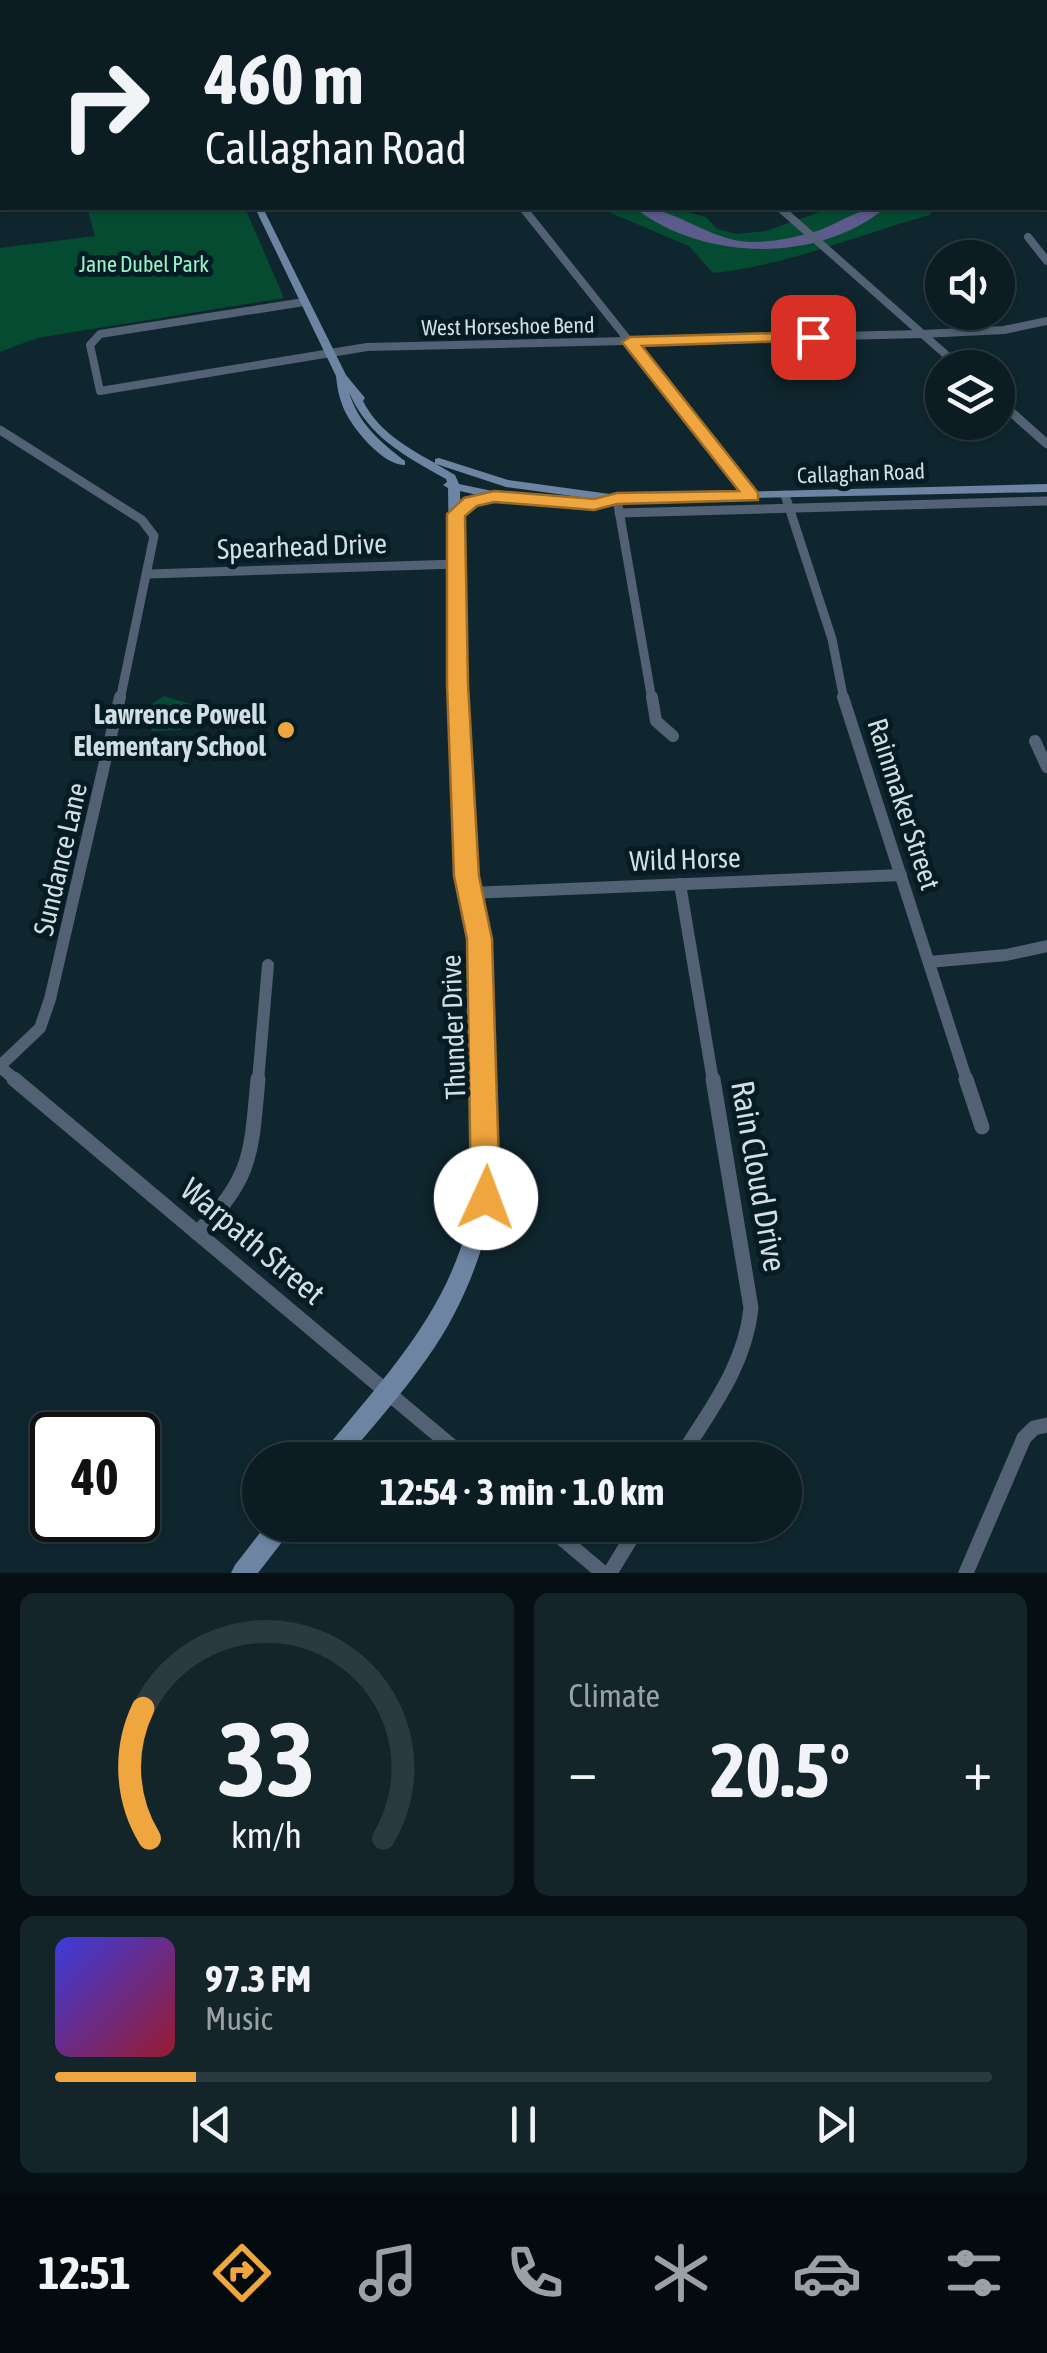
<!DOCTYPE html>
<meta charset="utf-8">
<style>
:root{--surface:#0b1c22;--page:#14252a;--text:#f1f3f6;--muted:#9aa1a5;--line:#2b3a40;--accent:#f0a63e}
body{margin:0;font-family:"Asap Condensed",sans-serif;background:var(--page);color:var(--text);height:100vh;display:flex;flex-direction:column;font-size:38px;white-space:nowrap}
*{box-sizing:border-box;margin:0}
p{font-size:32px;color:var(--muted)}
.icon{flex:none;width:55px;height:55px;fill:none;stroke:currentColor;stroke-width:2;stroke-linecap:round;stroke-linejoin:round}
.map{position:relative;height:1573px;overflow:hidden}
.side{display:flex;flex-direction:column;gap:20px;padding:20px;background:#060f13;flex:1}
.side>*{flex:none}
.top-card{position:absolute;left:0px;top:0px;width:1048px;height:210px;box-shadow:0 2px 8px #0004,0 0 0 2px var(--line);background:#0b1c22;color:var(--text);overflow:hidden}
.fabs{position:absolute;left:925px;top:240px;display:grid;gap:20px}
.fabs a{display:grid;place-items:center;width:90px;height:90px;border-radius:50%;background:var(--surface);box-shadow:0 2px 8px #0004,0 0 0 2px var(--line);font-size:50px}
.speed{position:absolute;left:30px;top:1412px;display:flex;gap:20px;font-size:50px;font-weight:700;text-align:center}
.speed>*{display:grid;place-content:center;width:130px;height:130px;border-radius:50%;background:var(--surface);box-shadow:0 2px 8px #0004,0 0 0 2px var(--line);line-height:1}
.speed .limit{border:5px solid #111;border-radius:15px;background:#fff;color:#111}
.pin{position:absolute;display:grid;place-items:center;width:85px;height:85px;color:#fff;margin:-42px;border-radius:20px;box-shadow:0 5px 15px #0006}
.me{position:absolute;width:110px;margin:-55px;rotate:2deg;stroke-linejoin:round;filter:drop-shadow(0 0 8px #0008)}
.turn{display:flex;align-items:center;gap:35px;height:210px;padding:0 40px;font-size:45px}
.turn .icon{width:130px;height:130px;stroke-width:2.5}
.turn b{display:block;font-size:70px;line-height:85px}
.big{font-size:75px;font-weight:700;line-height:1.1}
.side .tile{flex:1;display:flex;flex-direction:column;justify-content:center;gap:15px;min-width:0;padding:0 35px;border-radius:15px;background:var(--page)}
.side .dial{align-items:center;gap:0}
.dial svg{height:260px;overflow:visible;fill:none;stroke:var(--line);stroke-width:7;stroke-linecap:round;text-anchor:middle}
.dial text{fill:var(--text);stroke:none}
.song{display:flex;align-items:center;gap:30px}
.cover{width:120px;height:120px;border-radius:15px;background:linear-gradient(135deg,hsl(240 70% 55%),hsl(350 70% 35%))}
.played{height:10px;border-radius:5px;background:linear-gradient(90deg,var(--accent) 15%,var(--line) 15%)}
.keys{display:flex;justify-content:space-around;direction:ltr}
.heat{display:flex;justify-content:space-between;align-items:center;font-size:55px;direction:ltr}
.side .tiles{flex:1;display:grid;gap:20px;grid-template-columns:1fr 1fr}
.tile:last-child{grid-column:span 2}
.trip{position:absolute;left:242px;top:1442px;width:560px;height:100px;border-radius:50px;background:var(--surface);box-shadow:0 2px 8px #0004,0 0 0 2px var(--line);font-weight:700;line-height:100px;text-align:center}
.tabs{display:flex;height:160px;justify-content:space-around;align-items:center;background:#040b0e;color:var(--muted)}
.tabs .icon{width:70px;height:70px}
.tabs .active{color:var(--accent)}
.tabs b{font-size:45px;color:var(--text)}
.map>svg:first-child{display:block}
</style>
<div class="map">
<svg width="1047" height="1573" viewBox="0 0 1047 1573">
<rect width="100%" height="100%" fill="#0f262e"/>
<g fill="#054b32">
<polygon points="87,208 245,208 284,298 37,338 0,352 0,248 95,236"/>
<path d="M599,208H673L706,217L717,229L736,234L766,231L831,208H932L930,215C858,235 788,265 713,273L689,246Z"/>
<polygon points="164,696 191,704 180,730 151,731 150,705"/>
</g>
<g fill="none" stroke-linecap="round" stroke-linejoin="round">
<g fill="#5c5b8b" fill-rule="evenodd">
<rect x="1045" y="115" width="2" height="6"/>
<rect x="0" y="178" width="2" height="8"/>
<path d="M635,208C673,205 709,242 752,242C775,242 798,237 820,230C842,222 862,206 885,208C818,264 703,261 635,208Z"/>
</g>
<g stroke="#526174" stroke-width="8">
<polyline points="523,208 680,405"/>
<polyline points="780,208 961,368"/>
<polyline points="1028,237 1047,261"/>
<polyline points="304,302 100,334 90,345 100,391 367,347 923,334 1004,330 1047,321"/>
<polyline points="998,400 1004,405"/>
</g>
<g stroke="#526174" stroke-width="9">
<polyline points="678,403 752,496"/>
<polyline points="1001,403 1047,444"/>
<polyline points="0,430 142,520 154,536 120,700"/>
<polyline points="785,495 832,639 844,700"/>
<polyline points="617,499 652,700"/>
<polyline points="619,513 1047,501"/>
<polyline points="149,574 457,564"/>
</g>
<g stroke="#526174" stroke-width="12">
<polyline points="652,697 656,721 673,736"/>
<polyline points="843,697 967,1081"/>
<polyline points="1035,741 1047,767"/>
<polyline points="680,884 713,1081"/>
<polyline points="470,893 901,875"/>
<polyline points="929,962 1006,955 1047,946"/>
<polyline points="0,1066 40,1028 50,999 120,697"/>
<polyline points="0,1067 17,1081"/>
<polyline points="258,1081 268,965"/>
</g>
<g stroke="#526174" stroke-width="15">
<polyline points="14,1079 468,1460"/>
<polyline points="966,1079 982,1127"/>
<path d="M197,1233C253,1177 251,1154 258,1079"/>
<path d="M679,1460C709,1411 745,1367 751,1308L713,1079"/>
<polyline points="546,1525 603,1573"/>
<polyline points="610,1573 639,1525"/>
<polyline points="966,1573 1024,1438 1034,1428 1047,1425"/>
</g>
<g fill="#6d85a2" fill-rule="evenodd">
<polygon points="159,0 165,0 166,2 160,2"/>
<path d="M255,208H263L346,375L365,398L363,401C378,431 406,447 435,463V459L439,458L508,480L617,495L1047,484V492L610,501L604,506L521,505L460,491L465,684L475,876L487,939L498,1169C491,1235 467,1302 428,1357C403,1393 373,1426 345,1460H320L323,1452C399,1360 465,1294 478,1169L471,939L459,876L451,684L448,488L443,485L447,482L446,479C405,456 368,437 349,392C358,423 380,442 405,461V465C383,466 351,427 343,407C339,397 337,387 336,376ZM436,464L506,487L587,498L521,497L459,484L455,475Z"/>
<polygon points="266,1525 292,1525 289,1533 258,1573 231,1573 235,1565"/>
</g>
</g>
<polygon fill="#f0a63e" stroke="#9c6c28" stroke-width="2.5" points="813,332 821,337 819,340 642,346 758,493 758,500 617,504 594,510 494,502 477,506 465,516 468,684 479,876 492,939 500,1198 496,1208 486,1212 475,1208 471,1198 467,939 454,876 447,684 447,514 464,498 494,491 594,499 617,493 739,491 622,342 630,337"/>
<circle fill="#f0a63e" stroke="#061c24" stroke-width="4" cx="286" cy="730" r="10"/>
<g text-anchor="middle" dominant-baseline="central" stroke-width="10" stroke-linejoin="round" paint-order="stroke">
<g font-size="22" fill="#96f2c7" stroke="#061c24">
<text x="144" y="264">Jane Dubel Park</text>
</g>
<g font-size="22" fill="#d1dee4" stroke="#061c24">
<text transform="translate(508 326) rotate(-1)">West Horseshoe Bend</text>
<text transform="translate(861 473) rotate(-2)">Callaghan Road</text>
</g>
<g font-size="28" fill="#d1dee4" stroke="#061c24">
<text transform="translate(302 546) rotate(-2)">Spearhead Drive</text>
<text transform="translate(904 804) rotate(72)">Rainmaker Street</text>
<text transform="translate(60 859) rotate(-77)">Sundance Lane</text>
<text transform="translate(685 859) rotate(-2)">Wild Horse</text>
<text transform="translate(453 1027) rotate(-92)">Thunder Drive</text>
</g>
<g font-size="28" font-weight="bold" fill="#d1dee4" stroke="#061c24" text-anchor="end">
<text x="266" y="714">Lawrence Powell<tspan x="266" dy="32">Elementary School</tspan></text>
</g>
<g font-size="32" fill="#d1dee4" stroke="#061c24">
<text transform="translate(759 1176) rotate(80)">Rain Cloud Drive</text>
<text transform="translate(253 1241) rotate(40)">Warpath Street</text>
</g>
</g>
</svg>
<div class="fabs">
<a><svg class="icon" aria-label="sound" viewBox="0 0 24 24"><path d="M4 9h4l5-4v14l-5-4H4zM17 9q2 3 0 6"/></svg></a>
<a><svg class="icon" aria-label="layers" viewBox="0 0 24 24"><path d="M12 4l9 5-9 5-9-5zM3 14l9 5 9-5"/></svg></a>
</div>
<div class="speed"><div class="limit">40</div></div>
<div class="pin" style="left:813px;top:337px;background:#d93025"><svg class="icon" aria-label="arrive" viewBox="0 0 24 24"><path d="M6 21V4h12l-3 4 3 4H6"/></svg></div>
<svg class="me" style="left:486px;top:1198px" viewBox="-20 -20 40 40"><circle r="19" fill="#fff"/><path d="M0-13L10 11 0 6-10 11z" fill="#f0a63e"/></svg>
<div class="trip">12:54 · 3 min · 1.0 km</div>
<div class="top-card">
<div class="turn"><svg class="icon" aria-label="right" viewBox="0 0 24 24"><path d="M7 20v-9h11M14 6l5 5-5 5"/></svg><div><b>460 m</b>Callaghan Road</div></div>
</div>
</div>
<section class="side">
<div class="tiles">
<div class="tile dial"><svg viewBox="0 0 100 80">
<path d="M14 69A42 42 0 1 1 86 69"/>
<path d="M14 69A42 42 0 0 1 12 29" stroke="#f0a63e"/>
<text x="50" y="56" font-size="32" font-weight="700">33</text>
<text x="50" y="72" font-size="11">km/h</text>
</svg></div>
<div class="tile"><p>Climate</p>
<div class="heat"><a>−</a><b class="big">20.5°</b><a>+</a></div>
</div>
<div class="tile">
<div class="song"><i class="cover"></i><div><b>97.3 FM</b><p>Music</p></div></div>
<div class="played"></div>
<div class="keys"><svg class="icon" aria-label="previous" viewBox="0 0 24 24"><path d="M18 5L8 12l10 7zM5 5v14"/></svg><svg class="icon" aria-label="pause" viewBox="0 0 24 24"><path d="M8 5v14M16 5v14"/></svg><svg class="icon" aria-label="next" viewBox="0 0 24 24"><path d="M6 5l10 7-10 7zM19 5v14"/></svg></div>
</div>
</div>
</section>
<nav class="tabs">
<b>12:51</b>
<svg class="icon active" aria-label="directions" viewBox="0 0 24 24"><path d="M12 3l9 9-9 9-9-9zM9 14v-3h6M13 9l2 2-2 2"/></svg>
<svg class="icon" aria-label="music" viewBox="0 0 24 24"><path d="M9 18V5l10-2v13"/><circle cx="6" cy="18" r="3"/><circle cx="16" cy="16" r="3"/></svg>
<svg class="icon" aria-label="phone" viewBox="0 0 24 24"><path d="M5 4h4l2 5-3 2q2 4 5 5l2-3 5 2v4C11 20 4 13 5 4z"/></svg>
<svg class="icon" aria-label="climate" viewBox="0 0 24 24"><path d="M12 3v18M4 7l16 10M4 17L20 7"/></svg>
<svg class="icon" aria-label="car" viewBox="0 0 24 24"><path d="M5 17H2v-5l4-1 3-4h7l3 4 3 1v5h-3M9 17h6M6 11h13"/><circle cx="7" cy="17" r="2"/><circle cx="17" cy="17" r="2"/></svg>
<svg class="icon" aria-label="filters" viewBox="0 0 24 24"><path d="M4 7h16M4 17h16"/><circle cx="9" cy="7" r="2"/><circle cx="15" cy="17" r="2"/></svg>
</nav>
